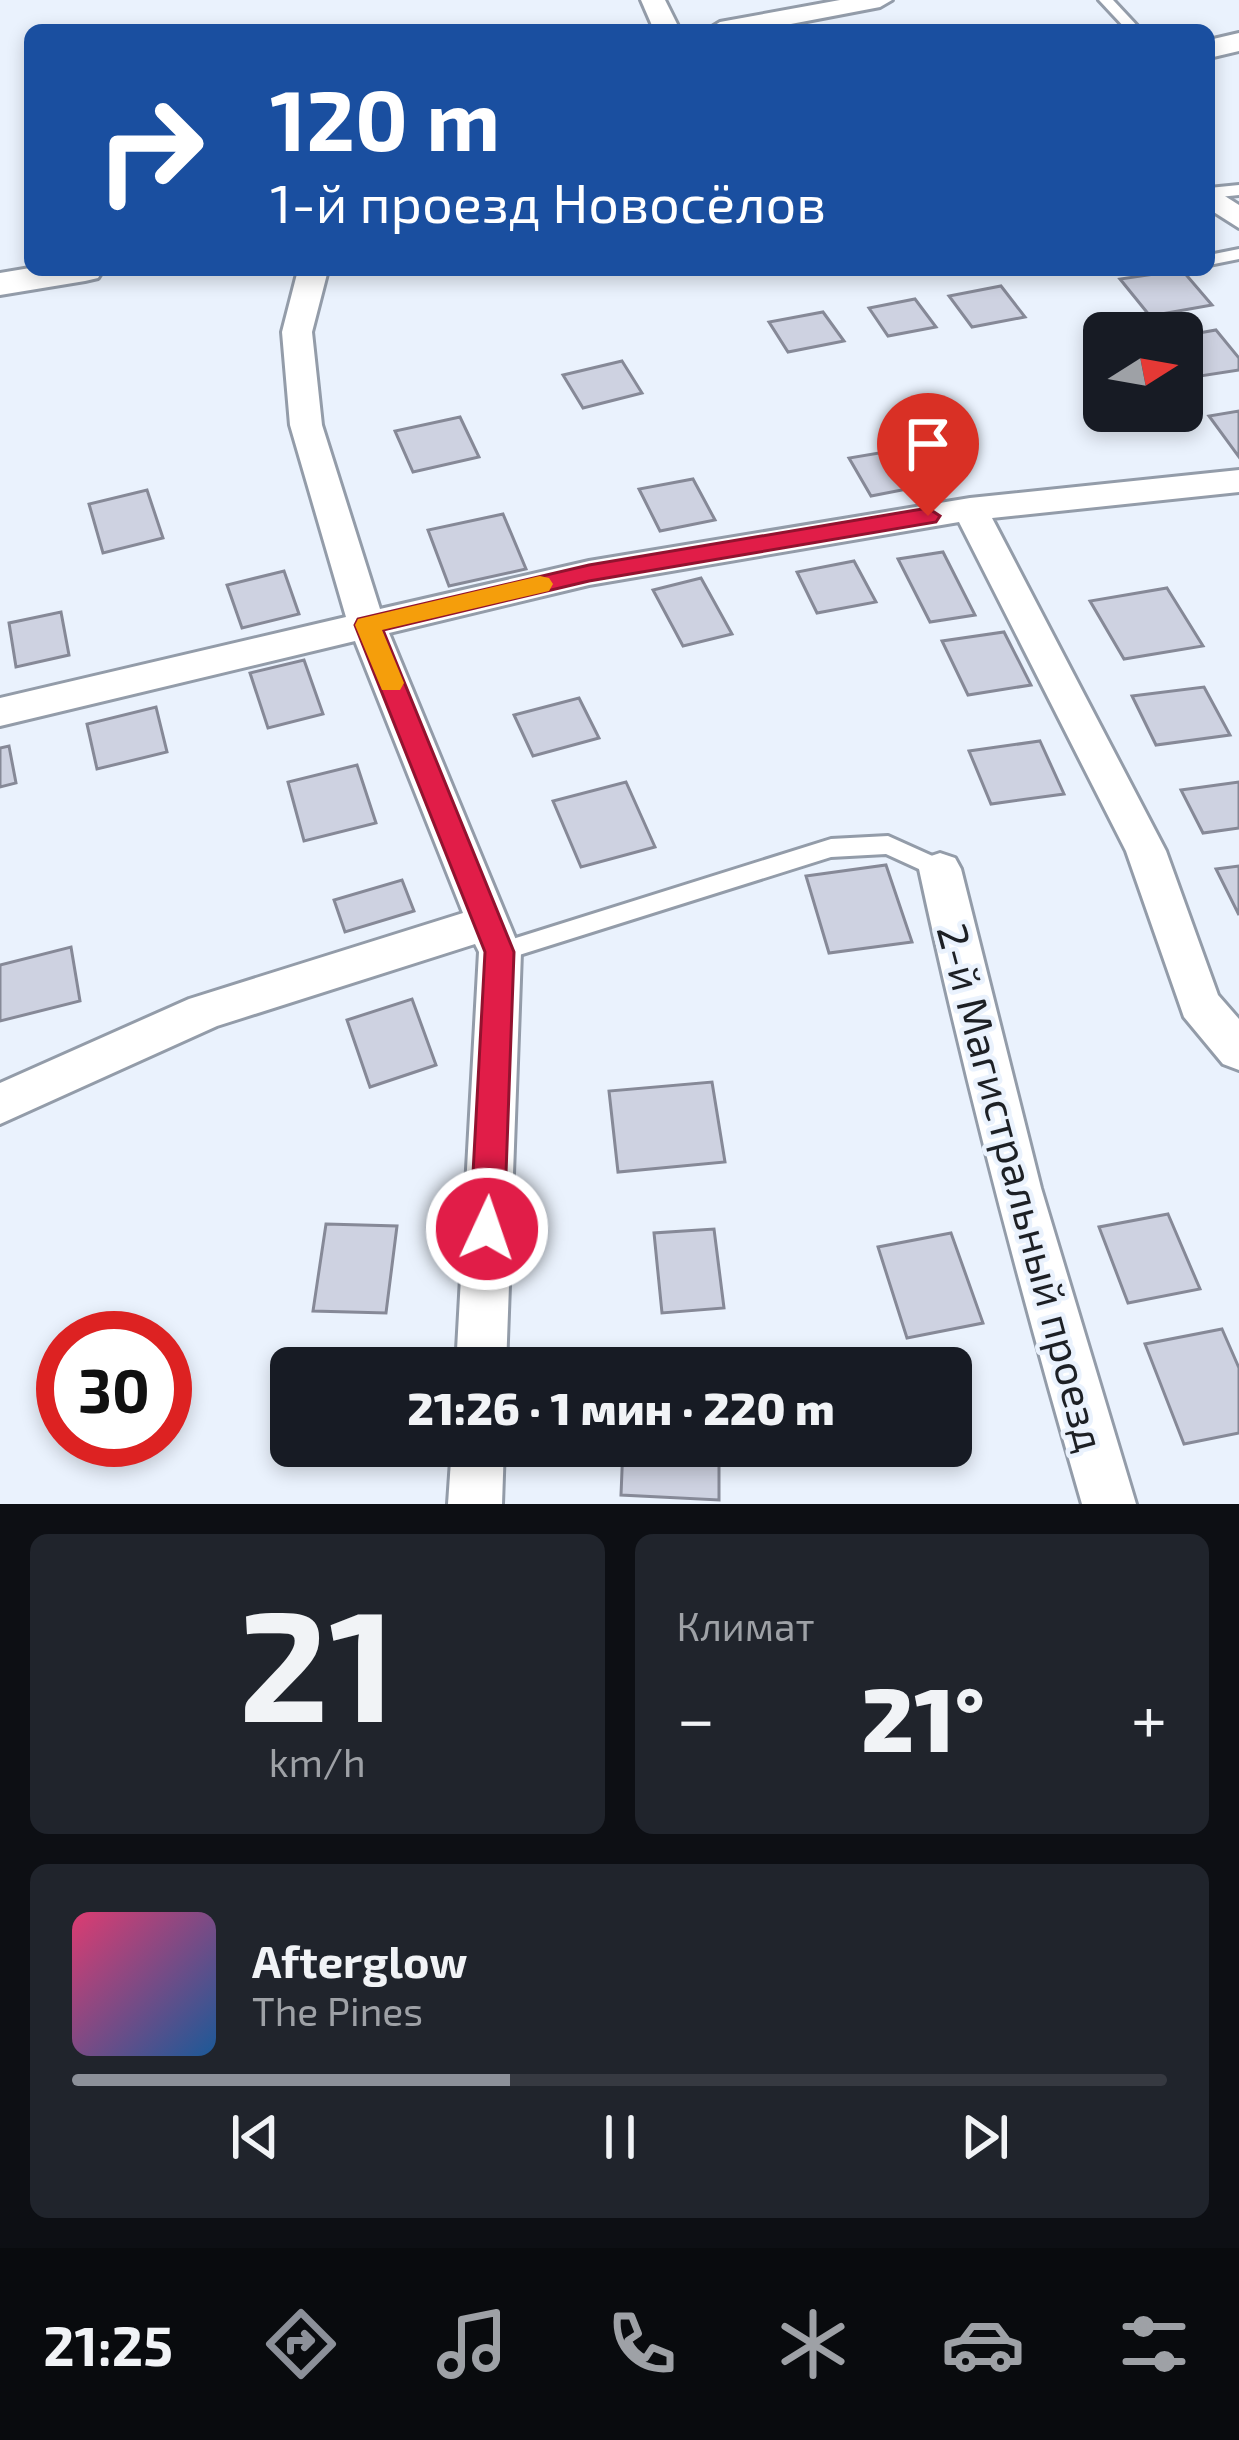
<!DOCTYPE html>
<html lang="ru">
<meta charset="utf-8">
<style>
:root{--surface:#171b24;--page:#20242c;--text:#f1f3f6;--muted:#9ea1a6;--line:#363941;--accent:#8c9099}
body{margin:0;font-family:"Exo 2",sans-serif;background:var(--page);color:var(--text);height:100vh;display:flex;flex-direction:column;font-size:45px;white-space:nowrap}
*{box-sizing:border-box;margin:0}
p{font-size:39px;color:var(--muted)}
.icon{flex:none;width:66px;height:66px;fill:none;stroke:currentColor;stroke-width:2;stroke-linecap:round;stroke-linejoin:round}
.map{position:relative;height:1504px;overflow:hidden}
.side{display:flex;flex-direction:column;gap:30px;padding:30px;background:#0d0f14;flex:1}
.side>*{flex:none}
.guide{position:absolute;left:24px;top:24px;width:1191px;height:252px;border-radius:18px;box-shadow:0 6px 18px #0003;background:#1a4fa0;color:#fff;overflow:hidden}
.needle{width:78px;rotate:79deg}
.buttons{position:absolute;left:1083px;top:312px;display:grid;gap:24px}
.buttons a{display:grid;place-items:center;width:120px;height:120px;border-radius:18px;background:var(--surface);box-shadow:0 6px 18px #0003;font-size:60px}
.speed{position:absolute;left:36px;top:1311px;display:flex;gap:24px;font-size:60px;font-weight:700;text-align:center}
.speed>*{display:grid;place-content:center;width:156px;height:156px;border-radius:50%;background:var(--surface);box-shadow:0 6px 18px #0003;line-height:1}
.speed .limit{border:18px solid #d22;background:#fff;color:#111}
.pin{position:absolute;display:grid;place-items:center;width:102px;height:102px;color:#fff;margin:-123px -51px;border-radius:50% 50% 50% 0;rotate:-45deg;box-shadow:0 0 12px #0007}
.pin .icon{rotate:45deg}
.me{position:absolute;width:132px;margin:-66px;rotate:3deg;stroke-linejoin:round;filter:drop-shadow(0 0 9px #0008)}
.turn{display:flex;align-items:center;gap:42px;height:252px;padding:0 48px;font-size:54px}
.turn .icon{width:156px;height:156px;stroke-width:2.5}
.turn b{display:block;font-size:84px;line-height:102px}
.big{font-size:90px;font-weight:800;line-height:1.1}
.side .card{flex:1;display:flex;flex-direction:column;justify-content:center;gap:18px;min-width:0;padding:0 42px;border-radius:18px;background:var(--page)}
.side .dial{align-items:center;gap:0}
.dial b{font-size:156px;line-height:1}
.song{display:flex;align-items:center;gap:36px}
.cover{width:144px;height:144px;border-radius:18px;background:linear-gradient(135deg,hsl(340 70% 55%),hsl(210 70% 35%))}
.played{height:12px;border-radius:6px;background:linear-gradient(90deg,var(--accent) 40%,var(--line) 40%)}
.keys{display:flex;justify-content:space-around;direction:ltr}
.heat{display:flex;justify-content:space-between;align-items:center;font-size:66px;direction:ltr}
.side .tiles{flex:1;display:grid;gap:30px;grid-template-columns:1fr 1fr}
.card:last-child{grid-column:span 2}
.trip{position:absolute;left:270px;top:1347px;width:702px;height:120px;border-radius:18px;background:var(--surface);box-shadow:0 6px 18px #0003;font-weight:800;line-height:120px;text-align:center}
.menu{display:flex;height:192px;justify-content:space-around;align-items:center;background:#090b0e;color:var(--muted)}
.menu .icon{width:84px;height:84px}
.menu .current{color:var(--accent)}
.menu b{font-size:54px;color:var(--text)}
.map>svg:first-child{display:block}
</style>
<div class="map">
<svg width="1239" height="1504" viewBox="0 0 1239 1504">
<rect width="100%" height="100%" fill="#eaf2fd"/>
<g fill="#ced2e1" stroke="#868997" stroke-width="3">
<polygon points="1182,270 1212,305 1150,316 1120,279"/>
<polygon points="1001,286 1025,317 972,327 949,296"/>
<polygon points="915,299 936,327 888,336 869,308"/>
<polygon points="823,312 844,341 788,352 769,322"/>
<polygon points="1216,330 1239,358 1239,370 1194,377 1182,362 1182,336"/>
<polygon points="622,361 642,393 583,408 563,375"/>
<polygon points="1239,411 1239,457 1209,416"/>
<polygon points="460,417 479,457 413,472 395,431"/>
<polygon points="921,446 943,482 871,496 849,458"/>
<polygon points="693,479 715,520 660,531 639,489"/>
<polygon points="147,490 163,538 103,553 89,504"/>
<polygon points="503,514 526,569 449,586 428,530"/>
<polygon points="943,552 975,615 930,622 898,559"/>
<polygon points="854,561 876,602 817,613 797,572"/>
<polygon points="284,571 299,614 242,628 227,585"/>
<polygon points="701,578 732,634 683,646 653,590"/>
<polygon points="1167,588 1203,646 1124,659 1090,601"/>
<polygon points="61,612 69,655 16,667 9,623"/>
<polygon points="1004,632 1031,685 968,695 942,641"/>
<polygon points="304,660 323,714 268,728 250,673"/>
<polygon points="1204,687 1230,735 1156,745 1132,696"/>
<polygon points="579,698 599,738 533,756 514,715"/>
<polygon points="156,707 167,752 97,769 87,724"/>
<polygon points="1040,741 1064,794 991,804 969,751"/>
<polygon points="9,746 16,783 0,787 0,748"/>
<polygon points="357,765 376,823 304,841 288,782"/>
<polygon points="626,782 655,847 581,867 553,801"/>
<polygon points="1239,782 1239,828 1203,833 1181,790"/>
<polygon points="886,865 912,942 829,953 806,876"/>
<polygon points="1239,866 1239,915 1216,869"/>
<polygon points="402,880 414,911 345,932 334,900"/>
<polygon points="71,947 80,1001 0,1021 0,965"/>
<polygon points="412,999 436,1065 370,1087 347,1020"/>
<polygon points="712,1082 725,1162 618,1172 609,1091"/>
<polygon points="1168,1214 1200,1289 1128,1303 1099,1227"/>
<polygon points="326,1224 397,1226 386,1313 313,1311"/>
<polygon points="714,1229 724,1308 662,1313 654,1233"/>
<polygon points="951,1233 983,1323 907,1338 878,1247"/>
<polygon points="1222,1329 1239,1368 1239,1433 1184,1444 1145,1344"/>
<polygon points="306,1354 397,1356 396,1368 304,1368"/>
<polygon points="294,1446 389,1446 388,1457 292,1455"/>
<polygon points="623,1446 719,1446 719,1500 621,1495"/>
</g>
<g fill="none" stroke-linecap="round" stroke-linejoin="round">
<defs>
<g id="service">
<polygon points="1099,0 1113,0 1141,30 1127,30"/>
<polygon points="1239,185 1239,195 1209,198 1209,188"/>
<polygon points="1239,249 1239,259 1209,265 1209,255"/>
<polygon points="888,836 948,863 951,869 948,875 932,875 886,854 831,857 500,961 492,959 488,952 492,945 500,943 831,839"/>
</g>
<g id="minor">
<polygon points="641,0 665,0 680,30 654,30"/>
<polygon points="840,0 892,0 880,7 760,30 707,30 720,22"/>
<polygon points="1209,186 1239,205 1239,228 1209,209"/>
<polygon points="298,270 328,270 312,332 322,425 380,609 589,561 970,498 1239,470 1239,492 992,518 1166,851 1218,995 1239,1019 1239,1070 1223,1064 1184,1017 1126,851 959,522 589,585 389,633 521,952 506,1368 456,1368 479,952 475,944 217,1026 0,1124 0,1083 189,999 463,913 355,641 0,726 0,698 346,617 290,425 282,332"/>
<path d="M940,853L955,858L961,869L1041,1188L1136,1504H1082C1021,1294 965,1083 919,869L925,858Z"/>
<polygon points="452,1446 504,1446 502,1504 448,1504"/>
</g>
<g id="tertiary">
<polygon points="1239,33 1239,51 1209,58 1209,40"/>
<polygon points="30,268 30,270 103,270 98,278 85,281 0,295 0,273"/>
</g>
</defs>
<use href="#service" stroke="#939ca9" stroke-width="6"/>
<use href="#minor" stroke="#939ca9" stroke-width="6"/>
<use href="#tertiary" stroke="#939ca9" stroke-width="6"/>
<use href="#service" fill="#fff" fill-rule="evenodd"/>
<use href="#minor" fill="#fff" fill-rule="evenodd"/>
<use href="#tertiary" fill="#fff" fill-rule="evenodd"/>
</g>
<polygon fill="#e11d48" stroke="#92132f" stroke-width="3" points="928,508 940,516 936,522 589,581 383,630 514,952 504,1229 499,1240 487,1245 475,1240 470,1229 485,952 355,625 358,619 589,565"/>
<polygon fill="#f59e0b" points="540,576 549,578 553,584 549,591 382,630 404,683 400,690 382,690 355,625 358,619"/>
<g text-anchor="middle" dominant-baseline="central" stroke-width="9" stroke-linejoin="round" paint-order="stroke">
<g font-size="42" fill="#1d2025" stroke="#eaf2fd">
<text transform="translate(1023 1187) rotate(75)">2-й Магистральный проезд</text>
</g>
</g>
</svg>
<div class="buttons">
<a><svg class="needle" viewBox="-14 -14 28 28"><path d="M0-13l5 13h-10z" fill="#e53935"/><path d="M0 13l5-13h-10z" fill="#9ea1a6"/></svg></a>
</div>
<div class="speed"><div class="limit">30</div></div>
<div class="pin" style="left:928px;top:516px;background:#d93025"><svg class="icon" aria-label="arrive" viewBox="0 0 24 24"><path d="M6 21V4h12l-3 4 3 4H6"/></svg></div>
<svg class="me" style="left:487px;top:1229px" viewBox="-20 -20 40 40"><circle r="17" fill="#e11d48" stroke="#fff" stroke-width="3"/><path d="M0-11L8 9 0 5-8 9z" fill="#fff"/></svg>
<div class="trip">21:26 · 1 мин · 220 m</div>
<div class="guide">
<div class="turn"><svg class="icon" aria-label="right" viewBox="0 0 24 24"><path d="M7 20v-9h11M14 6l5 5-5 5"/></svg><div><b>120 m</b>1-й проезд Новосёлов</div></div>
</div>
</div>
<section class="side">
<div class="tiles">
<div class="card dial"><b>21</b><p>km/h</p></div>
<div class="card"><p>Климат</p>
<div class="heat"><a>−</a><b class="big">21°</b><a>+</a></div>
</div>
<div class="card">
<div class="song"><i class="cover"></i><div><b>Afterglow</b><p>The Pines</p></div></div>
<div class="played"></div>
<div class="keys"><svg class="icon" aria-label="previous" viewBox="0 0 24 24"><path d="M18 5L8 12l10 7zM5 5v14"/></svg><svg class="icon" aria-label="pause" viewBox="0 0 24 24"><path d="M8 5v14M16 5v14"/></svg><svg class="icon" aria-label="next" viewBox="0 0 24 24"><path d="M6 5l10 7-10 7zM19 5v14"/></svg></div>
</div>
</div>
</section>
<nav class="menu">
<b>21:25</b>
<svg class="icon current" aria-label="directions" viewBox="0 0 24 24"><path d="M12 3l9 9-9 9-9-9zM9 14v-3h6M13 9l2 2-2 2"/></svg>
<svg class="icon" aria-label="music" viewBox="0 0 24 24"><path d="M9 18V5l10-2v13"/><circle cx="6" cy="18" r="3"/><circle cx="16" cy="16" r="3"/></svg>
<svg class="icon" aria-label="phone" viewBox="0 0 24 24"><path d="M5 4h4l2 5-3 2q2 4 5 5l2-3 5 2v4C11 20 4 13 5 4z"/></svg>
<svg class="icon" aria-label="climate" viewBox="0 0 24 24"><path d="M12 3v18M4 7l16 10M4 17L20 7"/></svg>
<svg class="icon" aria-label="car" viewBox="0 0 24 24"><path d="M5 17H2v-5l4-1 3-4h7l3 4 3 1v5h-3M9 17h6M6 11h13"/><circle cx="7" cy="17" r="2"/><circle cx="17" cy="17" r="2"/></svg>
<svg class="icon" aria-label="filters" viewBox="0 0 24 24"><path d="M4 7h16M4 17h16"/><circle cx="9" cy="7" r="2"/><circle cx="15" cy="17" r="2"/></svg>
</nav>
